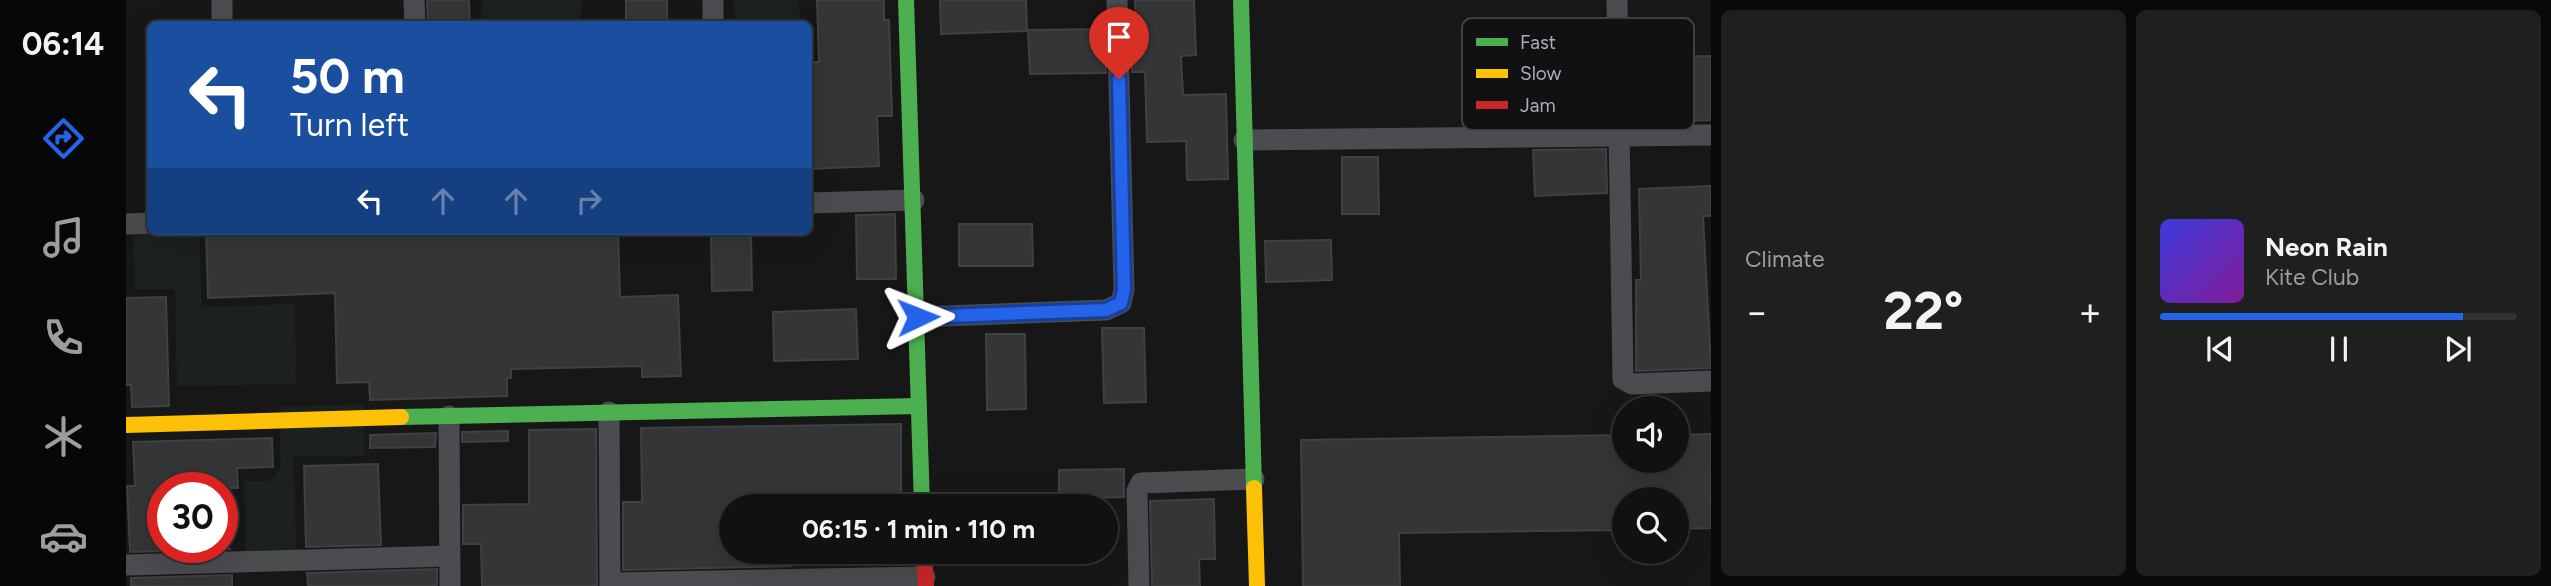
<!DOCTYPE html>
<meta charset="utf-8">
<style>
:root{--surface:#111;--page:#1e1f1f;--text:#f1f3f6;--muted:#9c9d9f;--line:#303131;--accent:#2563eb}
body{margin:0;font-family:Figtree,sans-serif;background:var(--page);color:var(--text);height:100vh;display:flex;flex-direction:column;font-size:26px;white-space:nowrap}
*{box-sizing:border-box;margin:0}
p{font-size:23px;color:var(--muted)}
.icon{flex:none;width:38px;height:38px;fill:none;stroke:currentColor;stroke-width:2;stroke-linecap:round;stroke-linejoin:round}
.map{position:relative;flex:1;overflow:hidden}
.sheet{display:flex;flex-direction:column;gap:10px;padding:10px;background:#090909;width:840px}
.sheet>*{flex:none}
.guide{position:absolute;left:21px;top:21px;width:665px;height:214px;border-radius:10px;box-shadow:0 7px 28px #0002,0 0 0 2px var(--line);background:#1a4fa0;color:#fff;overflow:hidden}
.tools{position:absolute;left:1486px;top:396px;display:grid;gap:14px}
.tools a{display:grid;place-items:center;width:77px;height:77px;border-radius:50%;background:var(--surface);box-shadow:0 7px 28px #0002,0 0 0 2px var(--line);font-size:35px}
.speed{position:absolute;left:21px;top:472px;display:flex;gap:14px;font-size:35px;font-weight:700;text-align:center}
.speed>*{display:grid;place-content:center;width:91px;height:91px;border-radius:50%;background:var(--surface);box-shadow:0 7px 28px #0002,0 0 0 2px var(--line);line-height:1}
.speed .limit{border:10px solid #d22;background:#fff;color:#111}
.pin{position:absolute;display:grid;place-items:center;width:60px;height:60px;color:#fff;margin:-72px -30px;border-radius:50% 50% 50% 0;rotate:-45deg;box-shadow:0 0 7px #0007}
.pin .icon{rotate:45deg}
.me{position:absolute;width:77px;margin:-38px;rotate:88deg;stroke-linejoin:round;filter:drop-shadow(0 0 5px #0008)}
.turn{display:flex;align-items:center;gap:24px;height:147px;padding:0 28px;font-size:32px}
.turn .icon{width:91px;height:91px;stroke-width:2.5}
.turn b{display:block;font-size:49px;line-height:60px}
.lanes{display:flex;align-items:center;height:66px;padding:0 28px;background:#0003;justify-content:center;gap:35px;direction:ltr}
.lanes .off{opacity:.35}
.big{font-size:52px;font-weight:700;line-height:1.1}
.sheet .card{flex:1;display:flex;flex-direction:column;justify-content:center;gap:10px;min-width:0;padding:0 24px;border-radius:10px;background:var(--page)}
.song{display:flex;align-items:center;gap:21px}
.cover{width:84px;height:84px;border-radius:10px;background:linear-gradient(135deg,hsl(240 70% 55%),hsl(290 70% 35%))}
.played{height:7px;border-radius:4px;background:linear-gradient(90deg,var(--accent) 85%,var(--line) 85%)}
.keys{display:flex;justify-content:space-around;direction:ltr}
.heat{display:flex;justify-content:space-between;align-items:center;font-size:38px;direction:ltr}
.sheet .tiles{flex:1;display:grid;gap:10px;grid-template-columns:repeat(2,1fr)}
.trip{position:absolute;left:593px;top:494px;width:399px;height:70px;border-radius:35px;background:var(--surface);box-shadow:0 7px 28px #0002,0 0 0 2px var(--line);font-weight:700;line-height:70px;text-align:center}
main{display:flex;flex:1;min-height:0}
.menu{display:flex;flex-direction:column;width:126px;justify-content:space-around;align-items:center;background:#070707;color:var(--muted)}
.menu .icon{width:49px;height:49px}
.menu .on{color:var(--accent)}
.menu b{font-size:32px;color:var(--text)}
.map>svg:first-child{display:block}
</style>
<main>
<nav class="menu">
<b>06:14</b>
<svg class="icon on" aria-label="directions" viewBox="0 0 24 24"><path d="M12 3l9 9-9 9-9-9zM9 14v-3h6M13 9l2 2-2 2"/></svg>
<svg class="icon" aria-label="music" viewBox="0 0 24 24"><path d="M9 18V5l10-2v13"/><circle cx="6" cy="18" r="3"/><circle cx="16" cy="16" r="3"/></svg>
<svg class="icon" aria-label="phone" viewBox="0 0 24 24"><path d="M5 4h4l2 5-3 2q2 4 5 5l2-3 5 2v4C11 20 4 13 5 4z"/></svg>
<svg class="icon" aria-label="climate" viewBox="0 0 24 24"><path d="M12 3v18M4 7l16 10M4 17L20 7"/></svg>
<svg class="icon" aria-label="car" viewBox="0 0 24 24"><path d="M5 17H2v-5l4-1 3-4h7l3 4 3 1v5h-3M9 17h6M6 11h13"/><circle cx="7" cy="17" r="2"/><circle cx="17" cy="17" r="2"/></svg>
</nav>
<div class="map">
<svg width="1585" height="586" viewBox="0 0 1585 586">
<rect width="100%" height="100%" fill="#171717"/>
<g fill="#1b211c">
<rect x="356" y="0" width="99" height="24"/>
<polygon points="608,0 673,0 674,24 609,24"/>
<polygon points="6,221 24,231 73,231 76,307 169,304 170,384 51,386 49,289 9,289"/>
<polygon points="237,404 239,456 168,457 170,551 120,554 118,481 144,481 154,469 155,407"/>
</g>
<g fill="#343537" stroke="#3f4043" stroke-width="2">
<polygon points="301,0 343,0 344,24 302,24"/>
<rect x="500" y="0" width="41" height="24"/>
<polygon points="691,0 758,0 758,20 763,20 766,116 751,116 753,166 682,169 682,62 693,62"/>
<polygon points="814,0 900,0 901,31 815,34"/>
<polygon points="1009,0 1068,0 1070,55 1055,56 1057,95 1100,94 1102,179 1061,180 1060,141 1021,142 1019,72 1006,72 1005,28 1010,28"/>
<polygon points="979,29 980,73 904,74 902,30"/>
<polygon points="1585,56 1585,120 1531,122 1530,97 1506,97 1505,62 1528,61 1528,57"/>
<polygon points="1480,149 1481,193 1409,196 1407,150"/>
<polygon points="1216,157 1252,157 1253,214 1216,214"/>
<polygon points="1585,186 1585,216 1577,216 1585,368 1510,371 1510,280 1515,280 1513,189"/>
<polygon points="730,215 769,214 770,279 731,279"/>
<polygon points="833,224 906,224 907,266 833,266"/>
<polygon points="80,231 492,231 494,297 552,295 555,376 516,377 516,366 385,369 385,378 381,378 381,396 244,400 243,382 211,383 209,293 82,298"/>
<polygon points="585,231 625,231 626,290 586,291"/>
<polygon points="1205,240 1206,280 1140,282 1139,241"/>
<polygon points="40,297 43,406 6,407 5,385 0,385 0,298"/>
<polygon points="730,309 732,359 648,361 647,312"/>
<polygon points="976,328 1018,328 1020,402 978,403"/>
<polygon points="860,334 899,334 900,409 861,410"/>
<polygon points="775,424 775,506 735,506 735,494 663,494 664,506 606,506 606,551 665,551 666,566 497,570 497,502 516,502 515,428"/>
<polygon points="470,429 471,586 356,586 355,544 337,544 337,505 403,504 403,430"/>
<polygon points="382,431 382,441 336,442 336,432"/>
<polygon points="310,433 309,447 244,448 244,435"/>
<polygon points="1585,434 1585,528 1550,529 1550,499 1498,499 1498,530 1273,533 1274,586 1177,586 1175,440 1498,435 1498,460 1550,460 1550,435"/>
<polygon points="146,438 147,467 111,468 112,488 37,488 37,548 105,549 4,552 1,486 9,486 7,442"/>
<polygon points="252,464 255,545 180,547 178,466"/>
<polygon points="998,469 998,497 933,499 933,470"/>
<polygon points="1088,499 1089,559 1073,559 1074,586 1026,586 1024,501"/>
<polygon points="311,569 311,586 182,586 181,573"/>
<polygon points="106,575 106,586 5,586 5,578"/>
</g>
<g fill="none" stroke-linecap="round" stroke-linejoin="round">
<g stroke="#4b4c50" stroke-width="21">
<polyline points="96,0 96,24"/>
<polyline points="288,0 289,24"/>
<polyline points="587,0 587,24"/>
<polyline points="1491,0 1497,379 1506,384 1585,381"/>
<polyline points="1118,140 1585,135"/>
<polyline points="682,203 788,200"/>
<polyline points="0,224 24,223"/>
<polyline points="792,317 980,310 995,303 998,290 991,0"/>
<polyline points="483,412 484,586"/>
<polyline points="323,416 324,586"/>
<polyline points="0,565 323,556"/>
<polyline points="484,583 799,577"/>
<polyline points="1013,586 1011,491 1015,483 1128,479"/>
</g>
<g stroke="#4caf50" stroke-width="16">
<polyline points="780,0 796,506"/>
<polyline points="1115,0 1128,488"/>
<polyline points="275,417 792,406"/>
</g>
<g stroke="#ffc107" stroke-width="16">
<polyline points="0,425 275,417"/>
<polyline points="1128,488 1131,586"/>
</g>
<polyline stroke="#c62828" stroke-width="16" points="798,551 800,586"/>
</g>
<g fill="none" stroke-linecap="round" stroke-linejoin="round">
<defs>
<polyline id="route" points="792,317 980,310 995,303 998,290 993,79"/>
</defs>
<use href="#route" stroke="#184099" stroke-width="18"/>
<use href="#route" stroke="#2563eb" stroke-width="12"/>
</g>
<rect x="1336" y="18" width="232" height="112" rx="10" fill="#111113" stroke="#3e4045" stroke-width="2"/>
<rect x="1350" y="38" width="32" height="8" fill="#4caf50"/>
<rect x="1350" y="69" width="32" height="9" fill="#ffc107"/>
<rect x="1350" y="101" width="32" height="8" fill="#c62828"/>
<g font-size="19" fill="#a8adb8">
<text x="1394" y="49">Fast</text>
<text x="1394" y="80">Slow</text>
<text x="1394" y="112">Jam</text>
</g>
</svg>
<div class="tools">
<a><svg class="icon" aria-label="sound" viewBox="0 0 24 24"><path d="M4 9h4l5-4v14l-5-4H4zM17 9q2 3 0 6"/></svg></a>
<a><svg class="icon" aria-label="search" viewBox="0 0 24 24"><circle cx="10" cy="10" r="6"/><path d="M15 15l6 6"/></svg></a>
</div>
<div class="speed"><div class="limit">30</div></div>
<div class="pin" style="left:993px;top:79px;background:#d93025"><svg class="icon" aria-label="arrive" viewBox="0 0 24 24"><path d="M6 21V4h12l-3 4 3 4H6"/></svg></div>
<svg class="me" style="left:792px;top:317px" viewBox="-20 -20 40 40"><path d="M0-17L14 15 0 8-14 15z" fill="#2563eb" stroke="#fff" stroke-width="4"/></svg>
<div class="trip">06:15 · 1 min · 110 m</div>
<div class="guide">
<div class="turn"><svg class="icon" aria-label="left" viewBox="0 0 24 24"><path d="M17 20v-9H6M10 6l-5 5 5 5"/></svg><div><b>50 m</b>Turn left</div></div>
<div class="lanes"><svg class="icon" aria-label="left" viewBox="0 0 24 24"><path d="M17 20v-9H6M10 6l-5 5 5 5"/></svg><svg class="icon off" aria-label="ahead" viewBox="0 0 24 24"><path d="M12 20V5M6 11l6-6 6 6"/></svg><svg class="icon off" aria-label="ahead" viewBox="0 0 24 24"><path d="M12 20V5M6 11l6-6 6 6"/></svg><svg class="icon off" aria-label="right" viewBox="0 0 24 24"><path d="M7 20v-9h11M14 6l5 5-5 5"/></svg></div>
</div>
</div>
<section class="sheet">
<div class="tiles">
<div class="card"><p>Climate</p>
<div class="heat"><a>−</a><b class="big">22°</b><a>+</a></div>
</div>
<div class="card">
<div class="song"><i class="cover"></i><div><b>Neon Rain</b><p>Kite Club</p></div></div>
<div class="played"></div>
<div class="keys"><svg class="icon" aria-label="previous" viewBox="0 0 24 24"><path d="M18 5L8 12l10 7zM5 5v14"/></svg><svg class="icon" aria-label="pause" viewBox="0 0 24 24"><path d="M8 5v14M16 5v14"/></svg><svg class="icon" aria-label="next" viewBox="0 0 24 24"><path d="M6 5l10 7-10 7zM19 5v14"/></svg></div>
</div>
</div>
</section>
</main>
